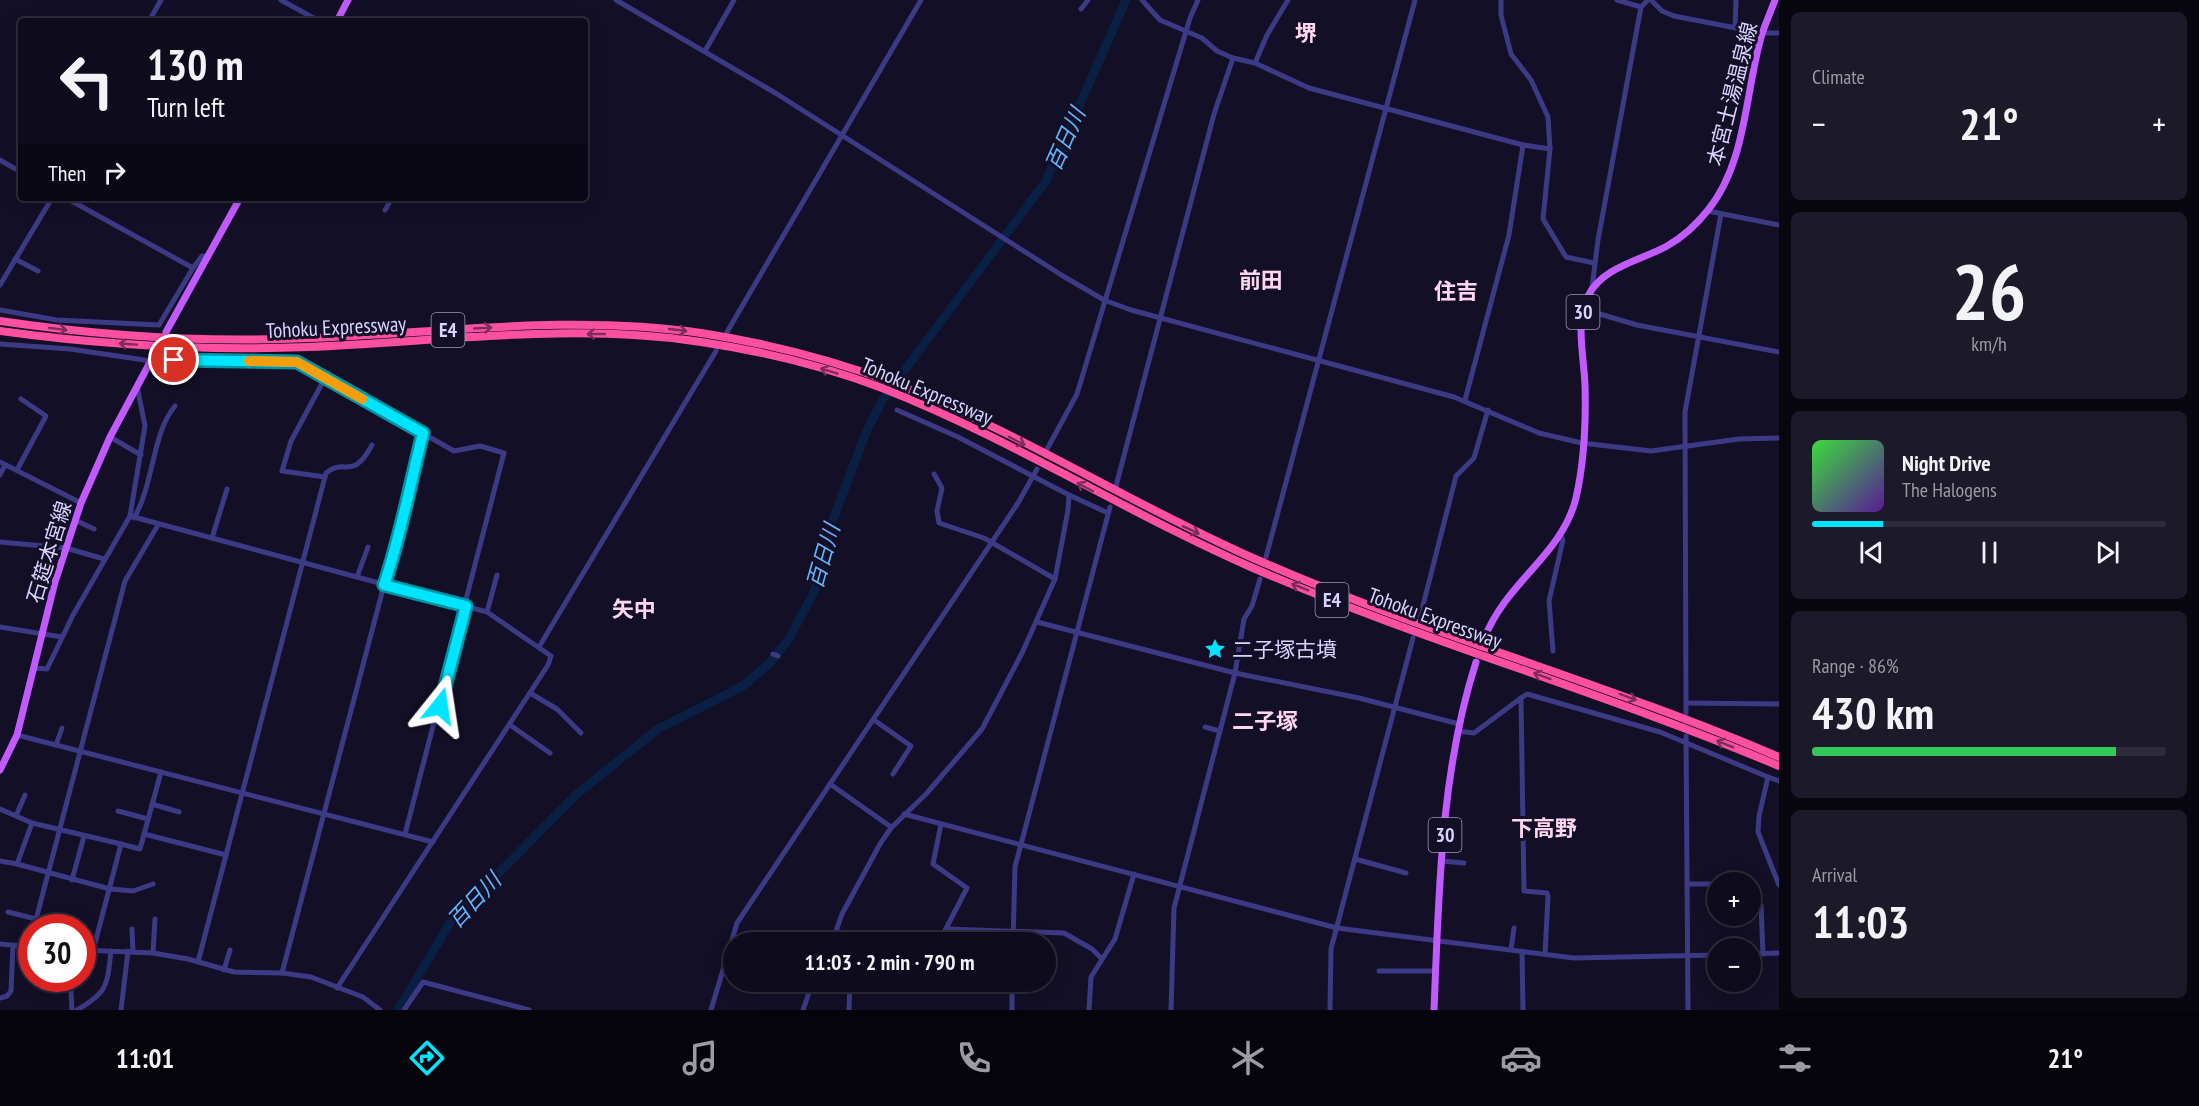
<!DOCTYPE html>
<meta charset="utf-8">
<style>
:root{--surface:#0e0b1c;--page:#1c1929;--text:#f1f3f6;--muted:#9b9ba3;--line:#2e2b3b;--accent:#00e5ff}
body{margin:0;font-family:"PT Sans Narrow","Noto Sans JP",sans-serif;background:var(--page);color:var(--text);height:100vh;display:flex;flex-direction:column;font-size:22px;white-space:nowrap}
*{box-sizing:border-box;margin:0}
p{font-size:20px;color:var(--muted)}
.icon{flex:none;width:33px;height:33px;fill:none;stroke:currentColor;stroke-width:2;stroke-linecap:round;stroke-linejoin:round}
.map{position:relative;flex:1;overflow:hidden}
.details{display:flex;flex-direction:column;gap:12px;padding:12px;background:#08060f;width:420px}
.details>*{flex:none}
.top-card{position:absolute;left:18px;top:18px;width:570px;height:183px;border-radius:6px;box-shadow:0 3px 15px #0003,0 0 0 2px var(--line);background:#0e0b1c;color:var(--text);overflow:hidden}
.fabs{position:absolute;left:1707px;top:872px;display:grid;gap:12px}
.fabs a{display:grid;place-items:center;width:54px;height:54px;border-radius:50%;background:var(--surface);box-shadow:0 3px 15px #0003,0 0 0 2px var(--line);font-size:30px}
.speed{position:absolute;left:18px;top:914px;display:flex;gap:12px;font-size:30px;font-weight:700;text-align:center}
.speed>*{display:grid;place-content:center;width:78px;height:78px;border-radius:50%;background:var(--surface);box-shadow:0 3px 15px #0003,0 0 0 2px var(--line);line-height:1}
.speed .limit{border:9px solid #d22;background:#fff;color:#111}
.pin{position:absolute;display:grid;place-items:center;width:51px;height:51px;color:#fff;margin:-26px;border:3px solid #fff;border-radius:50%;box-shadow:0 2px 6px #0007}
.me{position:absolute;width:66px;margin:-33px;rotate:15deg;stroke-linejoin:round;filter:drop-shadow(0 0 4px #0008)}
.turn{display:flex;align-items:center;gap:21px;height:126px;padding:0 30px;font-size:27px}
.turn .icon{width:78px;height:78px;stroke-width:2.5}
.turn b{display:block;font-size:42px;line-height:51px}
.then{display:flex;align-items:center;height:57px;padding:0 30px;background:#0003;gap:12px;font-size:22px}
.big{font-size:45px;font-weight:600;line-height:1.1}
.details .widget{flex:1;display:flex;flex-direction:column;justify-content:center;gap:9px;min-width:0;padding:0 21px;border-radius:9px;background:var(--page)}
.details .dial{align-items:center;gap:0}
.dial b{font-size:78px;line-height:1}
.song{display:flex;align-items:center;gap:18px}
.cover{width:72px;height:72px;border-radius:9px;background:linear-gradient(135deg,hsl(120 70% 55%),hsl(270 70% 35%))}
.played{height:6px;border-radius:3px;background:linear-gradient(90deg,var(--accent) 20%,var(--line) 20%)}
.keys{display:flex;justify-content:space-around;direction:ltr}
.heat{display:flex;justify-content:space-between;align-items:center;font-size:33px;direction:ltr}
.charge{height:9px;border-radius:4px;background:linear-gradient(90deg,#34c759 86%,var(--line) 0)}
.trip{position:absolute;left:723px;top:932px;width:333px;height:60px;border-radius:30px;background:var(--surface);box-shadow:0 3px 15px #0003,0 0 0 2px var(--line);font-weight:600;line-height:60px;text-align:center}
.tab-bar{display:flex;height:96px;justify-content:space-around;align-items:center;background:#06040b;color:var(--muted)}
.tab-bar .icon{width:42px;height:42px}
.tab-bar .selected{color:var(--accent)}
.tab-bar b{font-size:27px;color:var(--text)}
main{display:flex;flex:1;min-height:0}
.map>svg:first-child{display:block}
</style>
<main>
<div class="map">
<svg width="1779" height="1010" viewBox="0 0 1779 1010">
<rect width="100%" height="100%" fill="#130f26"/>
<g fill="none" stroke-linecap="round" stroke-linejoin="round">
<polyline stroke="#0a1f44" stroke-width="9" points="398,1010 451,921 576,795 658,729 743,686 770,663 790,637 815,590 830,527 867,430 883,399 1046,181 1126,0"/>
<polyline stroke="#312d47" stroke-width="5" stroke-dasharray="5 2.5" stroke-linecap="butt" points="1686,712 1686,736"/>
<g stroke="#3d3a85" stroke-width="5">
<polyline points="281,0 319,21"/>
<polyline points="616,0 777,94 1063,276 1104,300 1131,310 1454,397 1539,433 1582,443 1651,451 1739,439 1779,438"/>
<polyline points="1142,0 1160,20 1202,38 1217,51 1233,58 1255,63 1309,88 1523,145 1550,149"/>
<polyline points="1501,0 1501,15 1511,54 1531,80 1548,117 1550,149 1543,219 1566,257 1594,263"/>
<polyline points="1617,0 1641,7"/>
<polyline points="1651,0 1662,11 1674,16 1762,33 1779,33"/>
<polyline points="1081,9 1088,0"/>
<polyline points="149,21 161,0"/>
<polyline points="1735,28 1736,0"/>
<polyline points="705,51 734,0"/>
<polyline points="1255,63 1267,35 1288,0"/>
<polyline points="0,160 21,172"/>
<polyline points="66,198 193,268 202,256 208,256"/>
<polyline points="385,210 392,198"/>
<polyline points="1708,211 1779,225"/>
<polyline points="15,259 38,271"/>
<polyline points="0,285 52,198"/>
<polyline points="1592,288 1598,240 1641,7 1648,0"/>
<polyline points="1583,309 1637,325 1779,352"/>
<polyline points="0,310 57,320 159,325 193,268"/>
<polyline points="727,332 921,0"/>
<polyline points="0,344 70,349 151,361 297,362 454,451 480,446 504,453 405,834"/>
<polyline points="1465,400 1509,235 1523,145"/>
<polyline points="110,437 141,455"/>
<polyline points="1046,451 1077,394 1190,18 1198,0"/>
<polyline points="0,462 81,503"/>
<polyline points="17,470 46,416 21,399"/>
<polyline points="934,474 942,488 937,511 939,523 984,538 1055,579"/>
<polyline points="0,475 5,465"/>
<polyline points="325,477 282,471 291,441 325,378"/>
<polyline points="1116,486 1214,114 1233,58"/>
<polyline points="1069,495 1108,513"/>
<polyline points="130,516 487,612 551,656 548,665 337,988"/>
<path d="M134,518C154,484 152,433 175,406"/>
<polyline points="75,520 94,529"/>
<polyline points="212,538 227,489"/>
<polyline points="0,542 66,548 104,559"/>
<polyline points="1266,557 1415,0"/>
<polyline points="357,577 368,547"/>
<polyline points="487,612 497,575"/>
<polyline points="1420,617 1456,476 1474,458 1488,410"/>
<polyline points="1037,622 1235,673 1359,698 1459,724"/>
<polyline points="0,627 62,637"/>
<polyline points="539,647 716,351"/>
<polyline points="1553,651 1549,601 1563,540 1560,534"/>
<polyline points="773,654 778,656"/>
<polyline points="34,668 47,669 73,615 130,516 145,426 137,386"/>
<polyline points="530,693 557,709 581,733"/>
<polyline points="1686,703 1779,704"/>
<polyline points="1686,712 1685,412 1721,214"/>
<polyline points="874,720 911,746 893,774"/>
<polyline points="510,725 550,753"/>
<polyline points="1205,727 1220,731"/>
<polyline points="1457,731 1474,733 1521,698"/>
<polyline points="17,735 433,842"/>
<polyline points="1686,736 1688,1010"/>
<polyline points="56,745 62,728"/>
<polyline points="1768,777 1779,781"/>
<polyline points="830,784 891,827"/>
<polyline points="152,804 179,812"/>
<polyline points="0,809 32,823 121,844"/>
<polyline points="118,811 148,819"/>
<polyline points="904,814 1337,928 1574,958 1718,955"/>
<polyline points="16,816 25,795"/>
<polyline points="144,834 226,855"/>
<polyline points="1355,859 1406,873"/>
<polyline points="0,861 17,864 32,823"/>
<polyline points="1442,861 1464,863"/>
<polyline points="17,864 110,889 133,891 153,884"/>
<polyline points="72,880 84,836"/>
<polyline points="1687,884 1718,884"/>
<polyline points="1750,905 1761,905 1763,954"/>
<polyline points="8,912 36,919"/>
<polyline points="34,927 125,581 158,525"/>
<polyline points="132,929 133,952"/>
<polyline points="946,929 1064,933 1092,949 1102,959"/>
<polyline points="836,931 875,942"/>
<polyline points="832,942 842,914 880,844 891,828 927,793 982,729 1022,653 1055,579 1068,510 1069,495 958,437 897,410"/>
<polyline points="939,942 967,888 933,864 941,824"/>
<polyline points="1013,942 1015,867 1110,507"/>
<polyline points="0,944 32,947"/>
<polyline points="29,947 32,937"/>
<polyline points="1511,949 1514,928"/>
<polyline points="82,950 153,953 188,959 234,972 282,973 311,977 363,997 380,1010"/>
<polyline points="93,951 121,844 140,849 161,772"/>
<polyline points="1522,951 1523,1010"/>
<polyline points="153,953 155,919"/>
<polyline points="1545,954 1548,896 1547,893 1524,891 1521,698 1527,694 1660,732 1768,777 1759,816 1758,832 1779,885"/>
<polyline points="1750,954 1779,953"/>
<path d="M198,962L326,473C345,457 352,482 372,445"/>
<polyline points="224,970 230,950"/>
<polyline points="1379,971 1436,971"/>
<path d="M282,973L384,585C401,535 410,484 423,433"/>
<polyline points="71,991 72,1010"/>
<polyline points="0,998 7,996 11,991 13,945"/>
<path d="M77,1010C108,992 107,986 111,951"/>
<polyline points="121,1010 128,951"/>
<polyline points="404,1010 423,982 529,1010"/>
<polyline points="711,1010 737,923 1018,503 1037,469"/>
<polyline points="803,1010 813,981"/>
<polyline points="849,1010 850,981"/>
<polyline points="1012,1010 1012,981"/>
<polyline points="1089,1010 1091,977 1115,939 1134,874"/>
<polyline points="1171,1010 1174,908 1235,673 1244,619 1252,606 1260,579"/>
<polyline points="1330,1010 1331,949 1413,638"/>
</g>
<g stroke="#c25bff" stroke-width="7">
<polyline points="337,21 348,0"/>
<polyline points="166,332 240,198"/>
<path d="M1485,637C1507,581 1562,555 1576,498C1584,463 1586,421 1585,385C1584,356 1575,323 1588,296C1602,267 1642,260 1667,246C1683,237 1697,224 1708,210C1747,162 1745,91 1762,34C1766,22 1771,11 1775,0"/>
<polyline points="0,770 17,735 55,582 81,503 110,437 155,353"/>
<path d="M1434,1010C1439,894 1440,774 1476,662"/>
</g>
<g stroke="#ff4fa3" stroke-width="8">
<path d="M0,321C102,336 205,343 308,338C439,333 571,314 701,333C766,343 830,359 891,382C1016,430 1131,504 1253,558C1425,634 1607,683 1779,757"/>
<path d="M0,331C102,345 205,351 308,347C438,342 571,322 701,342C762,351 824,366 882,388C1010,438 1127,513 1253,568C1425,642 1606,693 1779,766"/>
</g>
</g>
<defs><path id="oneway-shaft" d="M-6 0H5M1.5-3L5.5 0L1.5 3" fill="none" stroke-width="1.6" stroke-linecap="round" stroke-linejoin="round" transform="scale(1.5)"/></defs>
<g stroke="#7d2c5e">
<use href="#oneway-shaft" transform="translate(483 328) rotate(-3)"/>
<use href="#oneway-shaft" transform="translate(58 329) rotate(7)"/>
<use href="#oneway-shaft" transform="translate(678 330) rotate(6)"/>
<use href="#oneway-shaft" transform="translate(596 334) rotate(-180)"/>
<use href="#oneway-shaft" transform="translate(128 344) rotate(-176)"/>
<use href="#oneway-shaft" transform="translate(829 371) rotate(-163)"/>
<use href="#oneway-shaft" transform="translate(1017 441) rotate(27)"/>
<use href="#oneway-shaft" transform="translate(1085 487) rotate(-152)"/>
<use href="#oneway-shaft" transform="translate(1191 530) rotate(25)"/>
<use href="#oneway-shaft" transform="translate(1300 587) rotate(-158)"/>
<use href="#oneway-shaft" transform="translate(1542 676) rotate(-160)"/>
<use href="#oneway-shaft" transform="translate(1628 697) rotate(20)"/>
<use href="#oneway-shaft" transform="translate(1725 744) rotate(-158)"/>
</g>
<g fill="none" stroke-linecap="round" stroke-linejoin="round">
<defs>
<path id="route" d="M174,360L297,362L423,433C410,484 401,535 384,585L466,606L440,706"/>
</defs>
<use href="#route" stroke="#0095a6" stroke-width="15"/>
<use href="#route" stroke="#00e5ff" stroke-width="10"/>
<polyline stroke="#f59e0b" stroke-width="10" points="249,361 297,362 362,399"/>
</g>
<defs>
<symbol id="sight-bare" viewBox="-9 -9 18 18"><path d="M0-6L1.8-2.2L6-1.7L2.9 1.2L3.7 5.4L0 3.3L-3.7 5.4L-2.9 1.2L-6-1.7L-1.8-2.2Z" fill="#00e5ff" stroke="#130f26" stroke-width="2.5" paint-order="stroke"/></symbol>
</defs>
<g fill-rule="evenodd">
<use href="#sight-bare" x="1200" y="634" width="30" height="30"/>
</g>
<g text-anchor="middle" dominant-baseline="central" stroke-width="6" stroke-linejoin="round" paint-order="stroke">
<g fill="#130f26" stroke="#9e99be" stroke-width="1.5">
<rect x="1566.5" y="295" width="33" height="34" rx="4.5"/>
<rect x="431.5" y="313" width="33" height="34" rx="4.5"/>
<rect x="1315.5" y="583" width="33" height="34" rx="4.5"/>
<rect x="1428.5" y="818" width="33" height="34" rx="4.5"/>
</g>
<g font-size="20" font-weight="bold" fill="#d9d4ff">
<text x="1583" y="312">30</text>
<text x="448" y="330">E4</text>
<text x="1332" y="600">E4</text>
<text x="1445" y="835">30</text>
</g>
<g font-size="21" fill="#d9d4ff" stroke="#130f26">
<text transform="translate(1732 94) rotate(-76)">本宮土湯温泉線</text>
<text transform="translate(336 327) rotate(-3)">Tohoku Expressway</text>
<text transform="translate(927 391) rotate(23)">Tohoku Expressway</text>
<text transform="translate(49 552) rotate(-73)">石筵本宮線</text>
<text transform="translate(1435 618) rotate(20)">Tohoku Expressway</text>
</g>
<g font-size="21" fill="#d9d4ff" stroke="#130f26" text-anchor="start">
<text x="1232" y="649">二子塚古墳</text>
</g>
<g font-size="22" font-weight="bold" fill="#ffd6f0" stroke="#130f26">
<text x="1306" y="33">堺</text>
<text x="1261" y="280">前田</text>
<text x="1456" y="291">住吉</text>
<text x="634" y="609">矢中</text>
<text x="1265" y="721">二子塚</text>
<text x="1544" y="828">下高野</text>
</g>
<g font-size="22" font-style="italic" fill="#62b6ff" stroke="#130f26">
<text transform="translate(1065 139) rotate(-66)">百日川</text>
<text transform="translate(823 556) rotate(-74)">百日川</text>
<text transform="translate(474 900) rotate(-47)">百日川</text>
</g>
</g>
</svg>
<div class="fabs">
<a>+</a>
<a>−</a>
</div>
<div class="speed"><div class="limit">30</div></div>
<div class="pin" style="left:174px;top:360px;background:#d93025"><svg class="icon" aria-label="arrive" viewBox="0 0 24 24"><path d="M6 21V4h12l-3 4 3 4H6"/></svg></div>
<svg class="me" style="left:440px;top:706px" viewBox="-20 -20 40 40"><path d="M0-17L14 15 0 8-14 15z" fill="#00e5ff" stroke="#fff" stroke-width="4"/></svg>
<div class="trip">11:03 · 2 min · 790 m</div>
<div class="top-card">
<div class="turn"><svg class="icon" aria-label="left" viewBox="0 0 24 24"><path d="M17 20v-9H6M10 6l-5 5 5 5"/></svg><div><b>130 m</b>Turn left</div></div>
<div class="then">Then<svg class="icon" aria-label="right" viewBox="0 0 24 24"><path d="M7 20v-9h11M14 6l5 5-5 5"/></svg></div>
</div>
</div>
<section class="details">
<div class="widget"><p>Climate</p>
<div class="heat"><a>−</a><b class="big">21°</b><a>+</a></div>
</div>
<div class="widget dial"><b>26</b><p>km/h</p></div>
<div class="widget">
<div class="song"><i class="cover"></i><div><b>Night Drive</b><p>The Halogens</p></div></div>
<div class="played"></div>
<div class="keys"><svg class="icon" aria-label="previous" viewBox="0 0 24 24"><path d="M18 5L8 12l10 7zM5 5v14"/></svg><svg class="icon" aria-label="pause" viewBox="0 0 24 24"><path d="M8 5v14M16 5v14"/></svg><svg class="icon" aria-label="next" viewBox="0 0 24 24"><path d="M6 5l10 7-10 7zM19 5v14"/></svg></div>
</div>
<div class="widget"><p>Range · 86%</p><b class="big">430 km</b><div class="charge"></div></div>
<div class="widget"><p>Arrival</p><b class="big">11:03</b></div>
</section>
</main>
<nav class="tab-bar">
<b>11:01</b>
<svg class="icon selected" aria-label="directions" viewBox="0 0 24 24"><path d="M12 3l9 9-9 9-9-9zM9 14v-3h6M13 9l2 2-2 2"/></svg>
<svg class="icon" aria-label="music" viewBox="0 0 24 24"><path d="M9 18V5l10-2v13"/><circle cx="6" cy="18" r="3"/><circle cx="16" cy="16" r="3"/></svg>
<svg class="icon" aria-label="phone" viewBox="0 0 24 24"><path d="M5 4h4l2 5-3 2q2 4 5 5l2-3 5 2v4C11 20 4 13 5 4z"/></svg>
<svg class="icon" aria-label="climate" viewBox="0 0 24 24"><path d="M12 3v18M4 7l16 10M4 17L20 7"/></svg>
<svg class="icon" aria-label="car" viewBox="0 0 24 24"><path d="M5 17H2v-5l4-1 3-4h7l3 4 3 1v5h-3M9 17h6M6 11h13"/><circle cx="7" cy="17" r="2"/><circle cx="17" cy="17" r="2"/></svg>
<svg class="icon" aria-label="filters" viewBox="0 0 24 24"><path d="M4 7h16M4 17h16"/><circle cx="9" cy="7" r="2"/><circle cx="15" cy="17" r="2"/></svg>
<b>21°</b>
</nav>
